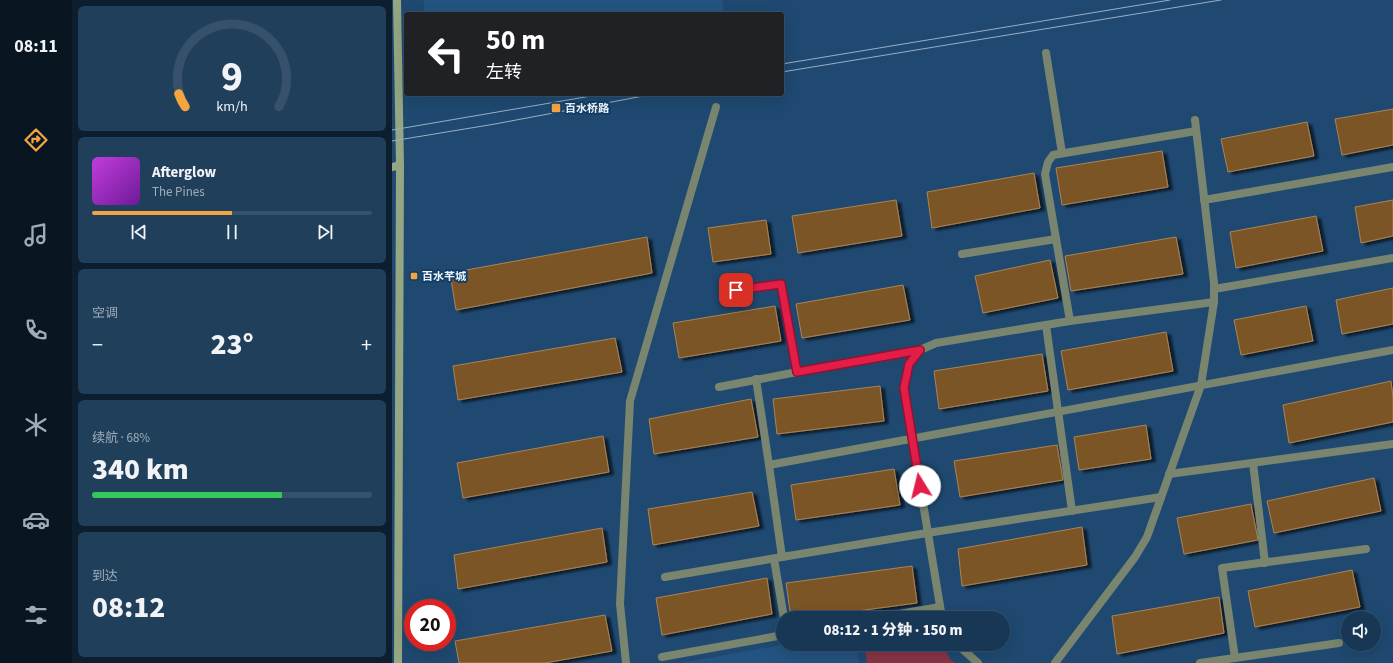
<!DOCTYPE html>
<html lang="zh">
<meta charset="utf-8">
<style>
:root{--surface:#173755;--page:#203f5b;--text:#f1f3f6;--muted:#9eacb9;--line:#36516c;--accent:#f2a541}
body{margin:0;font-family:"Source Sans 3","Noto Sans SC",sans-serif;background:var(--page);color:var(--text);height:100vh;display:flex;flex-direction:column;font-size:15px;white-space:nowrap}
*{box-sizing:border-box;margin:0}
p{font-size:13px;color:var(--muted)}
.icon{flex:none;width:22px;height:22px;fill:none;stroke:currentColor;stroke-width:2;stroke-linecap:round;stroke-linejoin:round}
.map{position:relative;flex:1;overflow:hidden}
.sheet{display:flex;flex-direction:column;gap:6px;padding:6px;background:#0d1e2f;width:320px}
.sheet>*{flex:none}
.banner{position:absolute;left:12px;top:12px;width:380px;height:84px;border-radius:4px;box-shadow:0 4px 16px #0002,0 0 0 1px var(--line);background:#202124;color:#fff;overflow:hidden}
.controls{position:absolute;left:949px;top:611px;display:grid;gap:8px}
.controls a{display:grid;place-items:center;width:40px;height:40px;border-radius:50%;background:var(--surface);box-shadow:0 4px 16px #0002,0 0 0 1px var(--line);font-size:20px}
.speed{position:absolute;left:12px;top:599px;display:flex;gap:8px;font-size:20px;font-weight:700;text-align:center}
.speed>*{display:grid;place-content:center;width:52px;height:52px;border-radius:50%;background:var(--surface);box-shadow:0 4px 16px #0002,0 0 0 1px var(--line);line-height:1}
.speed .limit{border:6px solid #d22;background:#fff;color:#111}
.pin{position:absolute;display:grid;place-items:center;width:34px;height:34px;color:#fff;margin:-17px;border-radius:8px;box-shadow:0 2px 6px #0006}
.me{position:absolute;width:44px;margin:-22px;rotate:351deg;stroke-linejoin:round;filter:drop-shadow(0 0 3px #0008)}
.turn{display:flex;align-items:center;gap:14px;height:84px;padding:0 16px;font-size:18px}
.turn .icon{width:52px;height:52px;stroke-width:2.5}
.turn b{display:block;font-size:28px;line-height:34px}
.big{font-size:30px;font-weight:800;line-height:1.1}
.sheet .tile{flex:1;display:flex;flex-direction:column;justify-content:center;gap:6px;min-width:0;padding:0 14px;border-radius:6px;background:var(--page)}
.sheet .dial{align-items:center;gap:0}
.dial svg{height:104px;overflow:visible;fill:none;stroke:var(--line);stroke-width:7;stroke-linecap:round;text-anchor:middle}
.dial text{fill:var(--text);stroke:none}
.song{display:flex;align-items:center;gap:12px}
.cover{width:48px;height:48px;border-radius:6px;background:linear-gradient(135deg,hsl(290 70% 55%),hsl(280 70% 35%))}
.played{height:4px;border-radius:2px;background:linear-gradient(90deg,var(--accent) 50%,var(--line) 50%)}
.keys{display:flex;justify-content:space-around;direction:ltr}
.heat{display:flex;justify-content:space-between;align-items:center;font-size:22px;direction:ltr}
.charge{height:6px;border-radius:3px;background:linear-gradient(90deg,#34c759 68%,var(--line) 0)}
.trip{position:absolute;left:384px;top:611px;width:234px;height:40px;border-radius:20px;background:var(--surface);box-shadow:0 4px 16px #0002,0 0 0 1px var(--line);font-weight:800;line-height:40px;text-align:center}
main{display:flex;flex:1;min-height:0}
.menu{display:flex;flex-direction:column;width:72px;justify-content:space-around;align-items:center;background:#091622;color:var(--muted)}
.menu .icon{width:28px;height:28px}
.menu .current{color:var(--accent)}
.menu b{font-size:18px;color:var(--text)}
.map>svg:first-child{display:block}
</style>
<main>
<nav class="menu">
<b>08:11</b>
<svg class="icon current" aria-label="directions" viewBox="0 0 24 24"><path d="M12 3l9 9-9 9-9-9zM9 14v-3h6M13 9l2 2-2 2"/></svg>
<svg class="icon" aria-label="music" viewBox="0 0 24 24"><path d="M9 18V5l10-2v13"/><circle cx="6" cy="18" r="3"/><circle cx="16" cy="16" r="3"/></svg>
<svg class="icon" aria-label="phone" viewBox="0 0 24 24"><path d="M5 4h4l2 5-3 2q2 4 5 5l2-3 5 2v4C11 20 4 13 5 4z"/></svg>
<svg class="icon" aria-label="climate" viewBox="0 0 24 24"><path d="M12 3v18M4 7l16 10M4 17L20 7"/></svg>
<svg class="icon" aria-label="car" viewBox="0 0 24 24"><path d="M5 17H2v-5l4-1 3-4h7l3 4 3 1v5h-3M9 17h6M6 11h13"/><circle cx="7" cy="17" r="2"/><circle cx="17" cy="17" r="2"/></svg>
<svg class="icon" aria-label="filters" viewBox="0 0 24 24"><path d="M4 7h16M4 17h16"/><circle cx="9" cy="7" r="2"/><circle cx="15" cy="17" r="2"/></svg>
</nav>
<section class="sheet">
<div class="tile dial"><svg viewBox="0 0 100 80">
<path d="M14 69A42 42 0 1 1 86 69"/>
<path d="M14 69A42 42 0 0 1 9 59" stroke="#f2a541"/>
<text x="50" y="56" font-size="32" font-weight="700">9</text>
<text x="50" y="72" font-size="11">km/h</text>
</svg></div>
<div class="tile">
<div class="song"><i class="cover"></i><div><b>Afterglow</b><p>The Pines</p></div></div>
<div class="played"></div>
<div class="keys"><svg class="icon" aria-label="previous" viewBox="0 0 24 24"><path d="M18 5L8 12l10 7zM5 5v14"/></svg><svg class="icon" aria-label="pause" viewBox="0 0 24 24"><path d="M8 5v14M16 5v14"/></svg><svg class="icon" aria-label="next" viewBox="0 0 24 24"><path d="M6 5l10 7-10 7zM19 5v14"/></svg></div>
</div>
<div class="tile"><p>空调</p>
<div class="heat"><a>−</a><b class="big">23°</b><a>+</a></div>
</div>
<div class="tile"><p>续航 · 68%</p><b class="big">340 km</b><div class="charge"></div></div>
<div class="tile"><p>到达</p><b class="big">08:12</b></div>
</section>
<div class="map">
<svg width="1001" height="663" viewBox="0 0 1001 663">
<defs>
<filter id="shadow"><feDropShadow dx="4.5" dy="2.5" stdDeviation="1" flood-color="#0009"/></filter>
</defs>
<rect width="100%" height="100%" fill="#1f4971"/>
<g fill="#235381">
<polygon points="32,0 330,0 332,14 32,14"/>
<polygon points="395,644 464,644 467,663 288,663"/>
</g>
<polygon fill="#863547" points="472,644 550,644 558,659 563,663 475,663"/>
<g fill="#7c5525" stroke="#ac8353" filter="url(#shadow)">
<polygon points="1001,109 1001,145 950,155 943,119"/>
<polygon points="915,122 922,156 836,172 829,139"/>
<polygon points="770,151 776,187 670,205 664,168"/>
<polygon points="642,173 648,208 540,228 535,192"/>
<polygon points="504,200 510,236 406,253 400,216"/>
<polygon points="1001,200 1001,236 969,243 963,207"/>
<polygon points="924,216 931,251 844,268 838,232"/>
<polygon points="374,220 379,254 321,262 316,228"/>
<polygon points="255,237 260,273 64,310 58,273"/>
<polygon points="784,237 791,274 679,291 673,256"/>
<polygon points="658,260 666,298 591,313 583,276"/>
<polygon points="511,285 518,320 410,338 404,304"/>
<polygon points="1001,288 1001,324 950,334 944,300"/>
<polygon points="383,306 389,341 287,358 281,323"/>
<polygon points="914,306 921,341 849,355 842,320"/>
<polygon points="774,332 781,371 676,390 669,351"/>
<polygon points="223,338 230,372 66,400 61,366"/>
<polygon points="650,354 656,391 547,409 542,371"/>
<polygon points="999,381 1001,397 1001,422 897,443 891,405"/>
<polygon points="488,386 492,421 385,434 381,399"/>
<polygon points="359,399 366,437 262,454 257,419"/>
<polygon points="754,425 759,459 687,470 682,437"/>
<polygon points="211,436 217,472 71,498 65,463"/>
<polygon points="665,445 671,480 568,497 562,461"/>
<polygon points="502,469 508,505 404,520 399,485"/>
<polygon points="982,478 989,511 882,533 875,501"/>
<polygon points="360,492 367,526 261,545 256,509"/>
<polygon points="859,504 866,540 792,554 785,518"/>
<polygon points="690,527 695,565 570,586 566,549"/>
<polygon points="210,528 215,562 66,589 62,555"/>
<polygon points="520,566 525,603 412,618 399,618 394,583"/>
<polygon points="960,570 968,607 863,627 856,591"/>
<polygon points="375,578 380,614 270,635 264,598"/>
<polygon points="827,597 832,633 725,654 720,616"/>
<polygon points="213,615 220,651 153,663 67,663 63,641"/>
</g>
<g fill="none" stroke-linecap="round" stroke-linejoin="round">
<g stroke="#79856e" stroke-width="8">
<polyline points="654,53 670,153"/>
<polyline points="812,200 1001,167"/>
<polyline points="570,254 664,239"/>
<polyline points="822,289 1001,258"/>
<polyline points="344,290 389,284 405,372 528,350"/>
<polyline points="678,321 653,174 656,162 661,155 804,131"/>
<polyline points="654,325 680,511"/>
<polyline points="364,379 377,465"/>
<polyline points="327,387 405,372"/>
<polyline points="861,463 873,563"/>
<polyline points="777,474 1001,444"/>
<polyline points="769,497 535,533 390,557 377,465 1001,350"/>
<polyline points="382,559 392,618"/>
<polyline points="273,577 390,557"/>
<polyline points="484,618 548,607"/>
<polyline points="552,618 549,612 512,388 517,364 528,350 544,343 678,321 822,302"/>
<polyline points="566,644 568,647 586,663"/>
<polyline points="270,657 391,635"/>
<polyline points="843,658 830,568 974,549"/>
<polyline points="234,663 228,604 238,401 324,107"/>
<polyline points="663,663 743,557 755,537 809,385 822,302 822,283 803,120"/>
<polyline points="808,663 947,643"/>
</g>
<g stroke="#94a782" stroke-width="8">
<polyline points="5,0 8,165 6,663"/>
<polyline points="0,167 8,165"/>
</g>
<g stroke="#98afc5" stroke-width="1">
<polyline points="390,64 778,0"/>
<polyline points="390,72 829,0"/>
<polyline points="0,130 211,94"/>
<polyline points="0,141 103,124 262,94"/>
</g>
</g>
<g fill="none" stroke-linecap="round" stroke-linejoin="round">
<defs>
<polyline id="route" points="344,290 389,284 405,372 528,350 517,364 512,388 528,486"/>
</defs>
<use href="#route" stroke="#92132f" stroke-width="10"/>
<use href="#route" stroke="#e11d48" stroke-width="7"/>
</g>
<g fill="#f2a541" stroke="#143e65" stroke-width="1.5">
<rect x="159" y="103" width="10" height="10" rx="2"/>
<rect x="18" y="272" width="8" height="8" rx="2"/>
</g>
<g text-anchor="middle" dominant-baseline="central" stroke-width="4" stroke-linejoin="round" paint-order="stroke">
<g font-size="11" font-weight="bold" fill="#ebf4fe" stroke="#143e65" text-anchor="start">
<text x="173" y="108">百水桥路</text>
<text x="30" y="276">百水芊城</text>
</g>
</g>
</svg>
<div class="controls">
<a><svg class="icon" aria-label="sound" viewBox="0 0 24 24"><path d="M4 9h4l5-4v14l-5-4H4zM17 9q2 3 0 6"/></svg></a>
</div>
<div class="speed"><div class="limit">20</div></div>
<div class="pin" style="left:344px;top:290px;background:#d93025"><svg class="icon" aria-label="arrive" viewBox="0 0 24 24"><path d="M6 21V4h12l-3 4 3 4H6"/></svg></div>
<svg class="me" style="left:528px;top:486px" viewBox="-20 -20 40 40"><circle r="19" fill="#fff"/><path d="M0-13L10 11 0 6-10 11z" fill="#e11d48"/></svg>
<div class="trip">08:12 · 1 分钟 · 150 m</div>
<div class="banner">
<div class="turn"><svg class="icon" aria-label="left" viewBox="0 0 24 24"><path d="M17 20v-9H6M10 6l-5 5 5 5"/></svg><div><b>50 m</b>左转</div></div>
</div>
</div>
</main>
